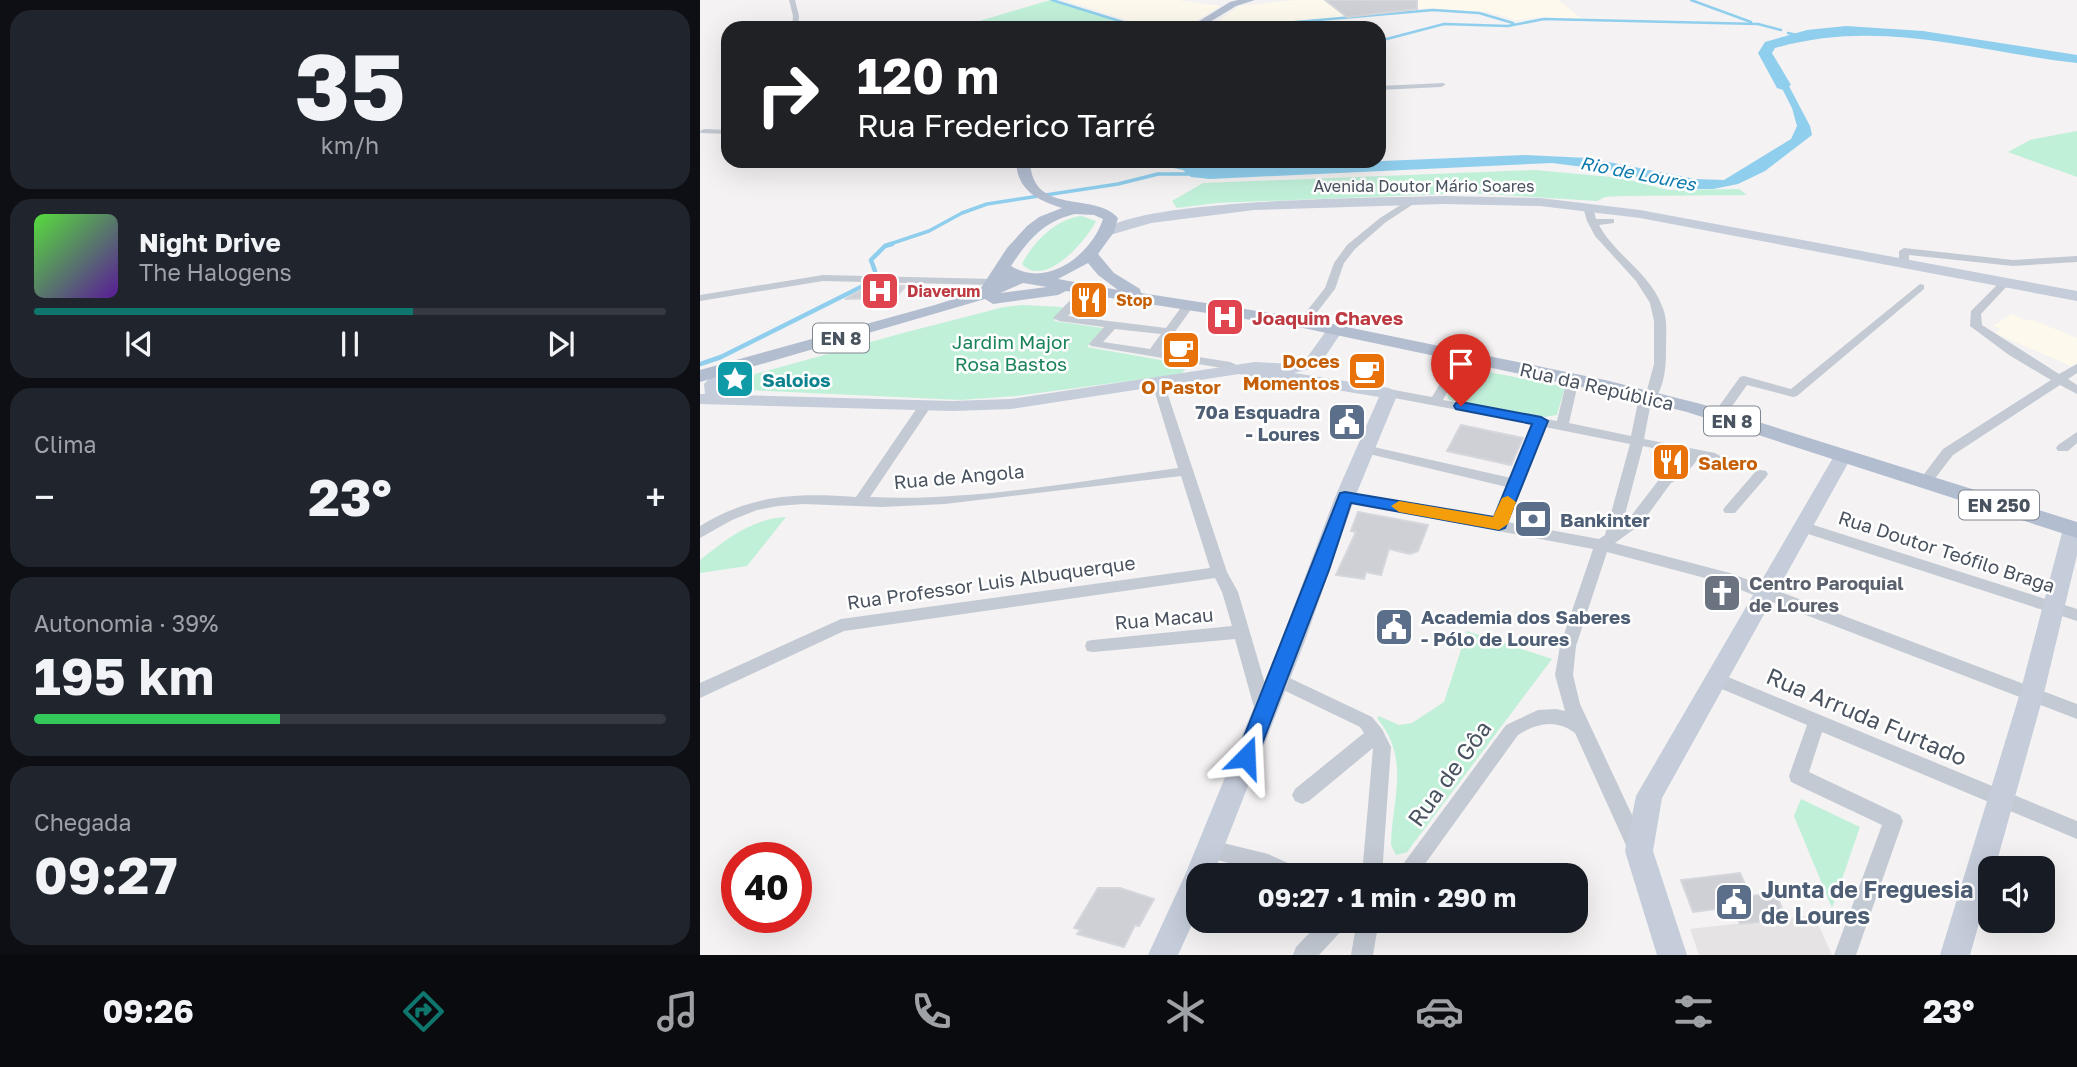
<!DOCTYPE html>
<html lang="pt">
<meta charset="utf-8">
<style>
:root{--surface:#171b24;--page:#20242c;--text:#f1f3f6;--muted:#9ea1a6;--line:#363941;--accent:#0f766e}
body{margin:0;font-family:"Golos Text",sans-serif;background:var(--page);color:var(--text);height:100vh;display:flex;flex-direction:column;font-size:26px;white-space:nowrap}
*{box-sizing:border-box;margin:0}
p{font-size:23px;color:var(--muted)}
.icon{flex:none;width:38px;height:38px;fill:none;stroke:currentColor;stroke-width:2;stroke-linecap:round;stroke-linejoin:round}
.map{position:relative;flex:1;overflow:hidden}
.details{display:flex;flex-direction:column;gap:10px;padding:10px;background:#0d0f14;width:700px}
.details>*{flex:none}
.top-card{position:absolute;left:21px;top:21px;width:665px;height:147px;border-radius:21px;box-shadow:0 7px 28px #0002;background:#202124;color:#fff;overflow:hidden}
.tools{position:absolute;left:1278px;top:856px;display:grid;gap:14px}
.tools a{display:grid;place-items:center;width:77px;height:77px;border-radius:14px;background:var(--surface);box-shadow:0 7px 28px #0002;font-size:35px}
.speed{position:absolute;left:21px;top:842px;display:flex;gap:14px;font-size:35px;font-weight:700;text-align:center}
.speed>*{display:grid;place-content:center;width:91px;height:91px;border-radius:50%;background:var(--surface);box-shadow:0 7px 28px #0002;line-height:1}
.speed .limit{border:10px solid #d22;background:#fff;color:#111}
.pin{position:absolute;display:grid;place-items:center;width:60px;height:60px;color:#fff;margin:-72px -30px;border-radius:50% 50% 50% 0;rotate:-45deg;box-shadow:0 0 7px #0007}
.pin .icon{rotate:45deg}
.me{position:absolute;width:77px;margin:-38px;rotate:21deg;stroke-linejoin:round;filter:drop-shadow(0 0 5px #0008)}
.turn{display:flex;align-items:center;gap:24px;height:147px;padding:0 21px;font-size:32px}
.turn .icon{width:91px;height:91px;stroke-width:2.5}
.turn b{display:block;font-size:49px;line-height:60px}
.big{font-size:52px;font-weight:700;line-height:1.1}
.details .widget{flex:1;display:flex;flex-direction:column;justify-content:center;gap:10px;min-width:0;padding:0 24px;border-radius:21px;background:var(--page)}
.details .dial{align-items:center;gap:0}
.dial b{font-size:91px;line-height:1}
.song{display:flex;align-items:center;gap:21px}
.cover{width:84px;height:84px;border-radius:10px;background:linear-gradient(135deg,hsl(110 70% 55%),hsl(270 70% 35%))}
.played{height:7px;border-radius:4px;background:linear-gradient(90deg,var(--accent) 60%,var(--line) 60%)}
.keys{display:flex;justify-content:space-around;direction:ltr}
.heat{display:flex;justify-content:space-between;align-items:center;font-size:38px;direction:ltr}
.charge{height:10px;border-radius:5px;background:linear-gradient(90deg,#34c759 39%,var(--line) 0)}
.trip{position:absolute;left:486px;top:863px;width:402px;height:70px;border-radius:21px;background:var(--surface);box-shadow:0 7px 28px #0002;font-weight:700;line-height:70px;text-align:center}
.dock{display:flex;height:112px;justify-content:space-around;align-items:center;background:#090b0e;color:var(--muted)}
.dock .icon{width:49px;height:49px}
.dock .current{color:var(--accent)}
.dock b{font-size:32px;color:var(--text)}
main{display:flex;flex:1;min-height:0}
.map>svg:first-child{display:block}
</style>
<main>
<section class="details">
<div class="widget dial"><b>35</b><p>km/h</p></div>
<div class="widget">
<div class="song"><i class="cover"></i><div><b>Night Drive</b><p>The Halogens</p></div></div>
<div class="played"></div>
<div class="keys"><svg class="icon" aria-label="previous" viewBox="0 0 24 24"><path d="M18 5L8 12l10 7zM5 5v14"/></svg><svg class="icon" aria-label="pause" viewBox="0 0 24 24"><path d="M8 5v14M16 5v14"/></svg><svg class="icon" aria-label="next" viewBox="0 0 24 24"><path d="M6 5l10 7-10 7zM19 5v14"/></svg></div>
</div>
<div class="widget"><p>Clima</p>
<div class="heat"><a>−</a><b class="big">23°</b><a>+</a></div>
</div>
<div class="widget"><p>Autonomia · 39%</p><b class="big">195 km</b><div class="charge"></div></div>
<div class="widget"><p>Chegada</p><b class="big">09:27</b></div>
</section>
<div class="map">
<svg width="1377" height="955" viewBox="0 0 1377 955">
<rect width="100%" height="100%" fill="#f4f2f2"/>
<g fill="#fdfaed">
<polygon points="370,0 477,0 521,6 484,28 453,28 367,1"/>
<polygon points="596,0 858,0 882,19 841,17 816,20 788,12 728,8 647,17 511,27 539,6"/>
<polygon points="1311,314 1327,321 1330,319 1377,338 1377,363 1371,366 1295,333 1300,329 1293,326"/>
</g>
<polygon fill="#e5e3e4" points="1114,915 1132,955 999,955 990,929"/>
<g fill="#c1f0d9">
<polygon points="350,0 442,28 256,28"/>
<polygon points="1377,131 1377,177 1308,152 1330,140"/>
<polygon points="835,170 922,178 968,190 1039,189 1047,195 922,196 905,197 897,201 768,193 517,203 477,208 472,201 503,183"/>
<path d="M382,216L396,221C386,241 345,289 322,264C333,242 357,218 382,216Z"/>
<polygon points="322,305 363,307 354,321 403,328 387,347 489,365 481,374 316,396 261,400 46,390 31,383 41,378 203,333 304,307"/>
<polygon points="763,367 865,387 857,415 845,417 749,400 747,395"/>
<path d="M86,517L47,566L0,573V560C25,540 53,518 86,517Z"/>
<path d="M767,631L852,659L707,852L696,855L691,845C692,797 711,760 677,718L679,716L699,725L712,723L744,702Z"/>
<polygon points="1101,799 1160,827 1132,908 1094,816"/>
</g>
<polygon fill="#8fceed" points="1063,51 1071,52 1110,126 1112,135 1065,171 1038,184 1013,189 983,189 915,171 852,163 510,179 491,177 483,170 439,161 491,161 520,168 825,155 888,158 995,179 1024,180 1091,139 1097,126 1092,108"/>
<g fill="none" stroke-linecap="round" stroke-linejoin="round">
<g stroke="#8fceed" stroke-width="2.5">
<polyline points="352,0 442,28"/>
<polyline points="991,0 1051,22"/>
<polyline points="528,28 733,10 779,13 813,23"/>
<polyline points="1088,33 1097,35"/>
<polyline points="679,41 744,24 808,26 844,19 1058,24 1081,30"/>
</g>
<polyline stroke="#8fceed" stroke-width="3.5" points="187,245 229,231 262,213 287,204 418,184 458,174 493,174"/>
<g stroke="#8fceed" stroke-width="4.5">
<polyline points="175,271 171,260 185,246 192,244"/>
<polyline points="0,364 21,357 173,281"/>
</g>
<path fill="#8fceed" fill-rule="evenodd" d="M1146,26L1223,31L1377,55V63C1273,51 1180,18 1075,48L1072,53L1091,85L1083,90L1077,88L1058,53L1065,42L1107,30Z"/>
</g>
<g fill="#ced0d6" stroke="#d6d7dd" stroke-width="2">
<polygon points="625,0 717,0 717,9 647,17"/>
<polygon points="170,285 206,286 195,298 145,299"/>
<polygon points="761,425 823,438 811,465 747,451"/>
<polygon points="658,512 728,525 718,551 710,554 689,549 681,575 666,572 664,579 636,575 656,532 651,531"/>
<polygon points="1040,873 1050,896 1076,893 1086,919 1040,924 1033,907 993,912 981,880"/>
<polygon points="398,888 420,888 454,899 439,926 435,925 424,947 377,934 381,930 374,928"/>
</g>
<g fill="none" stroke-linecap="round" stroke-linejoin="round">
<g fill="#c3cad3" fill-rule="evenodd">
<polygon points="89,0 95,0 99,16 98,28 92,28 93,16"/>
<polygon points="744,83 745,85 741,87 679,90 679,86"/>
<polygon points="4,129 28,130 28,134 1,133 0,131"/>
<polygon points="288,161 327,161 323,164 292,164"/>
<polygon points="710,199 718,201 686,222 655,249 644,263 635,289 607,325 599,325 599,321 625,288 634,263 647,245 680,218"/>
<path d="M888,204L893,207L896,219H914V223L899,225C915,255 950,273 962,306C968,319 966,334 966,349C966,368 965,384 954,401L951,402L944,439L1015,453L1022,457L1015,461L999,458L984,476L971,483L941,524L915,543L1030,573L1377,704V719L1020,582L907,552L876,646L873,675L880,704L947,847L944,854L937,856L930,854L875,733C855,719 838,723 818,735L717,875H695L806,725L838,710L856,709L865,711L855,675L860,646L893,549L645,502L638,497L645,492L793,520L807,487L665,453L658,449L665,445L811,478L833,424L689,397L683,393L689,389L732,397L756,356L762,352L768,356L743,400L857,421L867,379L873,375L879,379L869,423L931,436L939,397L946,394L954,364V321L950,303L936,281L895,236L887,221L883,207ZM845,427L930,444L905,535L899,539L807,522ZM943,446L986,455L974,470L961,477L931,516L923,522Z"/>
<polygon points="1204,248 1313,260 1377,256 1377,262 1313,266 1209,255 1209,263 1204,266 1199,263 1199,251"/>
<polygon points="123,275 293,279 298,282 293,285 123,281 0,301 0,295"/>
<polygon points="1303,282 1308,285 1281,314 1282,325 1359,374 1377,364 1377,373 1368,379 1377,385 1377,394 1360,385 1253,455 1230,485 1220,485 1218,482 1243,449 1351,380 1309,355 1270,326 1271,311 1299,283"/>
<polygon points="1220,284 1224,285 1224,289 1097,396 1093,397 1047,385 1023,419 1013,419 1012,416 1040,377 1044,376 1091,389"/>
<path d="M386,287L391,290L368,316L466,328L485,302H493L495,304L461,351L530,362L548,370L542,374L528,369L391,346L389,344L404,327L359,321L353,318L382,288ZM415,329L461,334L450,349L403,342Z"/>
<path d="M458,379L464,383L527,572L538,592L573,711L570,716L564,718L558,716L555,711L535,639L393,652L387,651L385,646L387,641L393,640L532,626L522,592L515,578L144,631L0,698V683L141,619L510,568L481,476L245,504L182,507L103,504L78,506L57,510L32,520L0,538V526C53,494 96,493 156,497L221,402L226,401L232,405L170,497C268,502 380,481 478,468L452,383Z"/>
<polygon points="1377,432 1377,443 1368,451 1358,451 1356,448 1358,445"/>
<polygon points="1061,470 1066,471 1068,474 1066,477 1035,513 1025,513 1023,510 1025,507 1056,471"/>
<polygon points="1104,522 1377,609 1377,621 1099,531 1097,527"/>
<polygon points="577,672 672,717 682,729 691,747 682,875 662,875 673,748 609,801 602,804 595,801 592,795 595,789 664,733 660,727 571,684 568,679 571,674"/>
<polygon points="1016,672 1377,821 1377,839 1122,732 1109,772 1200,815 1203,821 1156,955 1134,955 1182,825 1091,782 1089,776 1107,725 1010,684 1007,679 1010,674"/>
<polygon points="511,840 568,854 599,868 602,875 570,875 504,856 501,849 504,842"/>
<polygon points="622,920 647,920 645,927 619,955 593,955 596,947"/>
<polygon points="657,920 679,920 673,955 651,955"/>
</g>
<g fill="#c5ccda" fill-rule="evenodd">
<path d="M744,196L840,198L940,210L1377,291V301L940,218L840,206L744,204L554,210L451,223L410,235L403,231C440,198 685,198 744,196Z"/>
<path d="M635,325L643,330L618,367L594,373L689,388L698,393L655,497L605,641L513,875H499V909L478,955H448L485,875L581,641L635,497L679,397L539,374L311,409L252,411L0,404V394H5L4,384L16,371L42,361L50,366C42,376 26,375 21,389L32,395L252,401L311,399L555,362L590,364L606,359L629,327Z"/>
<polygon points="1143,450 1152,456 962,798 953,851 987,955 957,955 925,851 936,796 1134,456"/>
<polygon points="1373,522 1377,523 1377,555 1344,693 1295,868 1290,868 1290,885 1270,955 1240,955 1320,693 1363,529 1366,524"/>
</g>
<g fill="#b2bdd0" fill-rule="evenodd">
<polygon points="538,0 555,0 536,6 500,28 488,28 530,2"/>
<path d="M316,161H330C332,217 395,191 418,218L414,232L398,254L414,273L440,289L441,293L603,318L905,380L1001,404L1377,522V538L987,412L905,392L603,328L366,291L358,295L293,304L285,299L0,382V370L235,305L279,291L307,248L327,226L339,217L362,208C337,200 317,190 316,161ZM375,214L394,215L403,219C392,254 347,289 311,266C328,240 344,221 375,214ZM388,263L398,275L418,290L358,279ZM323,283L347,287L300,293Z"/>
</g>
</g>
<polygon fill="#1a73e8" stroke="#114b97" stroke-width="2" points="761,402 841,417 848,421 805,528 799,530 651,503 629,570 557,757 554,763 546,766 539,763 536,757 640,493 645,492 794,517 832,424 756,409 754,406 756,403"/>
<polygon fill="#f59e0b" points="808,496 816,502 808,524 799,530 699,512 691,506 699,501 793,517 802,498"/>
<defs>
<symbol id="hospital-square" viewBox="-11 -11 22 22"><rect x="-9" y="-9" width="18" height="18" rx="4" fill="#e0444e" stroke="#fff"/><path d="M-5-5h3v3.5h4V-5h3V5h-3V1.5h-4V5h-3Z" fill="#fff"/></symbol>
<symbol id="restaurant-square" viewBox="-11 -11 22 22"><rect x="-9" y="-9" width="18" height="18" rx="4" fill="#e8710a" stroke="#fff"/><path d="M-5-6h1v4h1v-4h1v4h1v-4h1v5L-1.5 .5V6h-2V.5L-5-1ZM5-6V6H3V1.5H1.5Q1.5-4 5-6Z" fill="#fff"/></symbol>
<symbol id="cafe-square" viewBox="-11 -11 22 22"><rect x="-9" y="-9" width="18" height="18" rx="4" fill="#e8710a" stroke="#fff"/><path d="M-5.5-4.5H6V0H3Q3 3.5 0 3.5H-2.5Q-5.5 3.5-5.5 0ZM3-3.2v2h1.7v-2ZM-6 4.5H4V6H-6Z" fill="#fff"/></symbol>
<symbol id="sight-square" viewBox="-11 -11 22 22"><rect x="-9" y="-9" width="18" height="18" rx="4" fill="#0f9aa8" stroke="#fff"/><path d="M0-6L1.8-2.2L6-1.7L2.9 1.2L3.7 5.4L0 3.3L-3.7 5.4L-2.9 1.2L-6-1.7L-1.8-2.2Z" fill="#fff"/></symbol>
<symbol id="civic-square" viewBox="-11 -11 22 22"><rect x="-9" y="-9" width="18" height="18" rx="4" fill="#5c6f8a" stroke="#fff"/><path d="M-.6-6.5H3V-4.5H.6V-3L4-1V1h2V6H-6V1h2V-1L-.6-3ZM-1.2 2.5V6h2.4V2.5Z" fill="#fff"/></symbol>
<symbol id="bank-square" viewBox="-11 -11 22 22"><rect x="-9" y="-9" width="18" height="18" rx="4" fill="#5c6f8a" stroke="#fff"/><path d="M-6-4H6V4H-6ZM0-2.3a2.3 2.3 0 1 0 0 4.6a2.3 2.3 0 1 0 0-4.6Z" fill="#fff"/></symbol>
<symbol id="church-square" viewBox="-11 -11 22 22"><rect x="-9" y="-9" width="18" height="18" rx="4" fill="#6b7280" stroke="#fff"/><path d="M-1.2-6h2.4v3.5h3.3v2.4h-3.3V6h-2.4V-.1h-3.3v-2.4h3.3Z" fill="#fff"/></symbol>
</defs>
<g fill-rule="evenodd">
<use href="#hospital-square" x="158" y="269" width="44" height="44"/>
<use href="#restaurant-square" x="367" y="278" width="44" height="44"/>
<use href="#hospital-square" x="503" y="295" width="44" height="44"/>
<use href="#cafe-square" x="459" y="328" width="44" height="44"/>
<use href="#cafe-square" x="645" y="349" width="44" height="44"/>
<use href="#sight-square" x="13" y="357" width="44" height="44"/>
<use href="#civic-square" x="625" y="400" width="44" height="44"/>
<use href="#restaurant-square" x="949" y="440" width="44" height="44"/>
<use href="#bank-square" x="811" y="497" width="44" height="44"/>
<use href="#church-square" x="1000" y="571" width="44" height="44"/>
<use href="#civic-square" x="672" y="605" width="44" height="44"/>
<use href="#civic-square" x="1012" y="880" width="44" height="44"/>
</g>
<g text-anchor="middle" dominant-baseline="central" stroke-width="5" stroke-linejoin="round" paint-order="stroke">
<g font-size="16" fill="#49525f" stroke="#fff">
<text x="724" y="186">Avenida Doutor Mário Soares</text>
</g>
<g font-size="16" font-weight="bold" fill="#be3a42" stroke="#fff" text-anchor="start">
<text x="207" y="291">Diaverum</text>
</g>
<g font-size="16" font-weight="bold" fill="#c56008" stroke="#fff" text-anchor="start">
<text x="416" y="300">Stop</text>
</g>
<g font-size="18" font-style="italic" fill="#0d7aaf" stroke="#fff">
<text transform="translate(938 173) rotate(11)">Rio de Loures</text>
</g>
<g fill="#fff" stroke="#80868f" stroke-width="2">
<rect x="113" y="323.5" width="56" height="29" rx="5"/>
<rect x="1004" y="406.5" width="56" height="29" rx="5"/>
<rect x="1259" y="490.5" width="80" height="29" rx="5"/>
</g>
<g font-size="18" font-weight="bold" fill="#49525f">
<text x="141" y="338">EN 8</text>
<text x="1032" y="421">EN 8</text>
<text x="1299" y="505">EN 250</text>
</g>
<g font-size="19" font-weight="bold" fill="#be3a42" stroke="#fff" text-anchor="start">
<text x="552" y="317">Joaquim Chaves</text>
</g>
<g font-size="19" fill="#188359" stroke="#fff">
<text x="311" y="341">Jardim Major<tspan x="311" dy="22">Rosa Bastos</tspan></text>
</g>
<g font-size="19" font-weight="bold" fill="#c56008" stroke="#fff" text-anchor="end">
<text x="640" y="360">Doces<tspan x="640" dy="22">Momentos</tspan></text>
<text x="481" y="386" text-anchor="middle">O Pastor</text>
<text x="998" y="462" text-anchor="start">Salero</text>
</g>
<g font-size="19" font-weight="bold" fill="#0d838f" stroke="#fff" text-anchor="start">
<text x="62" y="379">Saloios</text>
</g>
<g font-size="19" fill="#49525f" stroke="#fff">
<text transform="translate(897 386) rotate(13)">Rua da República</text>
<text transform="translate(259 476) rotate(-5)">Rua de Angola</text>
<text transform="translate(1247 551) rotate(18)">Rua Doutor Teófilo Braga</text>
<text transform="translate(291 582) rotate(-8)">Rua Professor Luis Albuquerque</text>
<text transform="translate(464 618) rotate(-5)">Rua Macau</text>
</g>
<g font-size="19" font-weight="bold" fill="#4e5e75" stroke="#fff" text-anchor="start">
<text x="620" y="411" text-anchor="end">70ª Esquadra<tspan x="620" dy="22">- Loures</tspan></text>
<text x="860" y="519">Bankinter</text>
<text x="721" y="616">Academia dos Saberes<tspan x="721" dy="22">- Pólo de Loures</tspan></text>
</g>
<g font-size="19" font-weight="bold" fill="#5b616d" stroke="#fff" text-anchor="start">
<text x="1049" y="582">Centro Paroquial<tspan x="1049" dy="22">de Loures</tspan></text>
</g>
<g font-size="23" fill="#49525f" stroke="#fff">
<text transform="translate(1167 716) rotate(23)">Rua Arruda Furtado</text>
<text transform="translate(749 773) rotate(-54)">Rua de Gôa</text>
</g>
<g font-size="23" font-weight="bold" fill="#4e5e75" stroke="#fff" text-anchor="start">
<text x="1061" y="889">Junta de Freguesia<tspan x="1061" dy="26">de Loures</tspan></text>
</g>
</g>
</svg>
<div class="tools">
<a><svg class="icon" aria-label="sound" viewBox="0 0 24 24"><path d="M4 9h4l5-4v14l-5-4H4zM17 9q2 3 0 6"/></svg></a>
</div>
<div class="speed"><div class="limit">40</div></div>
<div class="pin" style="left:761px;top:406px;background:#d93025"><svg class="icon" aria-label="arrive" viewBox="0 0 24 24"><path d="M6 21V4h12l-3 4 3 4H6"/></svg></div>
<svg class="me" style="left:546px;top:757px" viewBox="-20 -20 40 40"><path d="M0-17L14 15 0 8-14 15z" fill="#1a73e8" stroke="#fff" stroke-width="4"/></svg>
<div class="trip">09:27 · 1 min · 290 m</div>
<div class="top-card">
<div class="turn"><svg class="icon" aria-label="right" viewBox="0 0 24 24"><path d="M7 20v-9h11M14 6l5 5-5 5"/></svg><div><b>120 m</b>Rua Frederico Tarré</div></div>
</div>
</div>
</main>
<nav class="dock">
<b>09:26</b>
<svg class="icon current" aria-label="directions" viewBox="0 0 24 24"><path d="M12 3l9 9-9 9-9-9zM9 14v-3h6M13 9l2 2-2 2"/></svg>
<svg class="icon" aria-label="music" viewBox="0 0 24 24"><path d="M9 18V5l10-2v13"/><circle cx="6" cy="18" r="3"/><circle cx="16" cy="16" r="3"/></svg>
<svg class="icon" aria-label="phone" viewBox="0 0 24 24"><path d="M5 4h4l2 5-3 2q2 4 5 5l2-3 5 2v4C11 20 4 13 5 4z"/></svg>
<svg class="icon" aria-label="climate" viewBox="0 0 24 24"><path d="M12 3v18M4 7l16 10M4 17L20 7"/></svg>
<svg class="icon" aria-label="car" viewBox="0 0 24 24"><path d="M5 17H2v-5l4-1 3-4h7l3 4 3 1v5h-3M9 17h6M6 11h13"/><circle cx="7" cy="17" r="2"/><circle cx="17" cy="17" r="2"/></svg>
<svg class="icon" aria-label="filters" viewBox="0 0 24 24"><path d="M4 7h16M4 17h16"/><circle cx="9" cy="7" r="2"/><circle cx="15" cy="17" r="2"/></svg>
<b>23°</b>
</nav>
